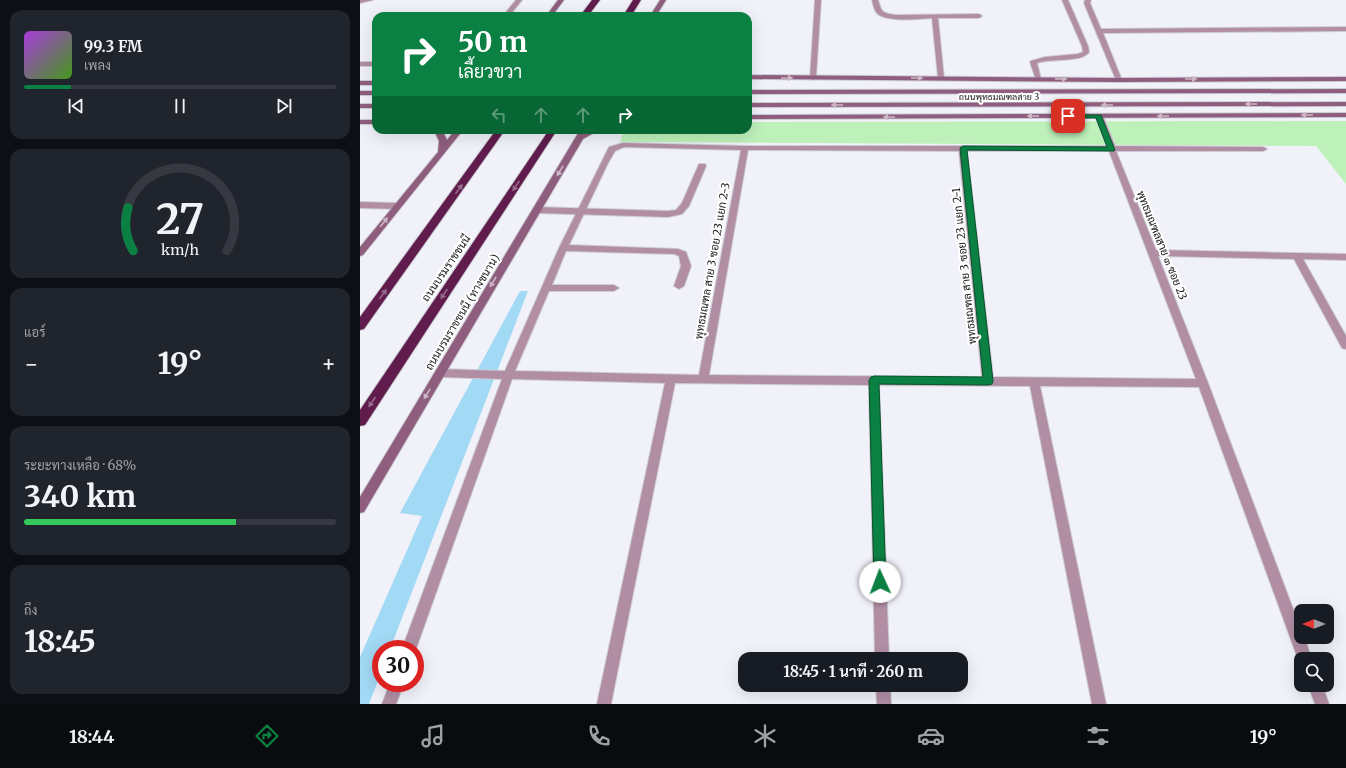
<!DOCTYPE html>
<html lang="th">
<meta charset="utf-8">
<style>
:root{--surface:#171b24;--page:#20242c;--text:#f1f3f6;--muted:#9ea1a6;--line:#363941;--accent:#0b8043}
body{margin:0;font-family:Merriweather,Sarabun,serif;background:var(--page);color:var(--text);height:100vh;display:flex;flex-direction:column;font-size:15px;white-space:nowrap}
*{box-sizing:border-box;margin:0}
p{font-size:13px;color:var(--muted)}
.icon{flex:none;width:22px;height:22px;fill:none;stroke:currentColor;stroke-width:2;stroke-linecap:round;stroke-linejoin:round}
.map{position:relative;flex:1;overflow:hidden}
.side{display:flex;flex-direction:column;gap:10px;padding:10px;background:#0d0f14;width:360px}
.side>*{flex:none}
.hud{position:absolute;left:12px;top:12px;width:380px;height:122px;border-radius:12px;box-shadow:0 4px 16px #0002;background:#0b8043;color:#fff;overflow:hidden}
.needle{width:26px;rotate:270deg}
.fabs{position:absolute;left:934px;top:604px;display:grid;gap:8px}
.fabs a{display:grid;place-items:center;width:40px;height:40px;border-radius:8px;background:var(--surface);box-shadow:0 4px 16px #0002;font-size:20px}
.speed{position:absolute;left:12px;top:640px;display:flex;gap:8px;font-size:20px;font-weight:700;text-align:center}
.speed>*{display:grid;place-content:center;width:52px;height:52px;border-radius:50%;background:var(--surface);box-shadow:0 4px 16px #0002;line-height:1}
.speed .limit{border:6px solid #d22;background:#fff;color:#111}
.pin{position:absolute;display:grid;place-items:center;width:34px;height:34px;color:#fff;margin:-17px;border-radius:8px;box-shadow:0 2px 6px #0006}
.me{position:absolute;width:44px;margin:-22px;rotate:358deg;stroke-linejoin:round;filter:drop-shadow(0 0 3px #0008)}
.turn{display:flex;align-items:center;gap:14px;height:84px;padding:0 20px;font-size:18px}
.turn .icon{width:52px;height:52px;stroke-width:2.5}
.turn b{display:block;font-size:28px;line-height:34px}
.lanes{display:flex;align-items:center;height:38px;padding:0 20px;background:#0003;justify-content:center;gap:20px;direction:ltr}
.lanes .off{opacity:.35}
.big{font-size:30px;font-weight:700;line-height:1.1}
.side .widget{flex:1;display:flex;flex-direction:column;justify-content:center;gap:6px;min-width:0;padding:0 14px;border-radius:12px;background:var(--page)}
.side .dial{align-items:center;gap:0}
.dial svg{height:104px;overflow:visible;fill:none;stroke:var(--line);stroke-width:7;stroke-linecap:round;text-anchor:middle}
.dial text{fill:var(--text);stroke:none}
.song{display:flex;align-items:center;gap:12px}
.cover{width:48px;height:48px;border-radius:6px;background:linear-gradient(135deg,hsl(280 70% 55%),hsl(100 70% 35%))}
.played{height:4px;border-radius:2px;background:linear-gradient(90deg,var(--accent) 15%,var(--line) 15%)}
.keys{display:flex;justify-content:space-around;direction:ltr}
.heat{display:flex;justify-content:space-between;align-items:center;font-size:22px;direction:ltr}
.charge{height:6px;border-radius:3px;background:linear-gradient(90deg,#34c759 68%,var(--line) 0)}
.trip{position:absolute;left:378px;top:652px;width:230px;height:40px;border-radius:12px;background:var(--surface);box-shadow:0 4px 16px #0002;font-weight:700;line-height:40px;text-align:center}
.menu{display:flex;height:64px;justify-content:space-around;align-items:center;background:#090b0e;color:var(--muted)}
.menu .icon{width:28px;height:28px}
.menu .active{color:var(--accent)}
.menu b{font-size:18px;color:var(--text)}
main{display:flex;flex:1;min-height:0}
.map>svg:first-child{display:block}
</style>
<main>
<section class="side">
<div class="widget">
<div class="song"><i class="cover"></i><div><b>99.3 FM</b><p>เพลง</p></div></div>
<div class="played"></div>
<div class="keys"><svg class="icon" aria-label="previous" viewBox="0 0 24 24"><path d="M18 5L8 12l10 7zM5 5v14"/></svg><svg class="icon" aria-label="pause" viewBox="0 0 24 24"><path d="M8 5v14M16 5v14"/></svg><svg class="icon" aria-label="next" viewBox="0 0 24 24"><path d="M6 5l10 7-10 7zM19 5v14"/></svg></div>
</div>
<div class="widget dial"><svg viewBox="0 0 100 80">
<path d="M14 69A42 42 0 1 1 86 69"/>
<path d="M14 69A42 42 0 0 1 10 36" stroke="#0b8043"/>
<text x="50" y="56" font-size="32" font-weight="700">27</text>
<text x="50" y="72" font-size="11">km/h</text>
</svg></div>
<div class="widget"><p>แอร์</p>
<div class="heat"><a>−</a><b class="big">19°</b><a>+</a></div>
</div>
<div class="widget"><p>ระยะทางเหลือ · 68%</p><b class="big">340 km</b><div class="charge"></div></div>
<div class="widget"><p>ถึง</p><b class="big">18:45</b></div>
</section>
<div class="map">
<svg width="986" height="704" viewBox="0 0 986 704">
<rect width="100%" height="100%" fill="#f1f1f9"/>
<polygon fill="#bef1ba" points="986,121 986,184 956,146 260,142 262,135 272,130 388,130 388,122"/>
<polygon fill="#a2d9f4" points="160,291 168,291 30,649 21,649 21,673 9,704 0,704 0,657 62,516 40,513"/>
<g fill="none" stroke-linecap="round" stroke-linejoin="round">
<defs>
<g id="lane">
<polygon points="0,0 13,0 0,3"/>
<polygon points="156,0 162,0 149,16 143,16"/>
<path d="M512,0H518C522,13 522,13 536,15L619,14L622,16L619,18H578L584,78L581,80L578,78L572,18C560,19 523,23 516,12C514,9 513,4 512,0Z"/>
<path d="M702,0H708L728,46L729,52C722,63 690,58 677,63L681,79L676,80L670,62L671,61L685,57L718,54L723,52L722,46Z"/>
<rect x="0" y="62" width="16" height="4"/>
<polygon points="339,164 345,164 346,166 329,206 322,214 308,217 176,213 172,210 176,207 308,211 316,210 322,203"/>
</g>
<g id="street">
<polygon points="455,0 461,0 456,78 453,80 450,78"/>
<polygon points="725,0 731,0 730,3 741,29 986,27 986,31 743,33 762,80 759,82 756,80 724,3"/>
<path d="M736,114H739L743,116L755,146L903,147L907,149L903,151H756L796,250L986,254V260L943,259L986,336V349L982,348L934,259L798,256L848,383L941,630V637H944L952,659H941V664L938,659L839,387L680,386L746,704H732L670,386L519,385L529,659H515L509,385L315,383L251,704H237L305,383L152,379L56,649L55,651V649H42L142,379L80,377L76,376L75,373L76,370L80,369L145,371L199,248L249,147L263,143L385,146H747L735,116ZM264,147L381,150L339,375L155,371L189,291H254L259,288L254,285H192L206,251L314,254L319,256L321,266L314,286L319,289L324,286L331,266L326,252L318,249L209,245L248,163L255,151ZM388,150L599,151L622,377L349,375ZM607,151H749L836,379L633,377Z"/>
<polygon points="0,202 37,203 41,206 37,209 0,208"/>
<polygon points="30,683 44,683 36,704 22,704"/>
<polygon points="516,685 530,685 531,704 517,704"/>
<polygon points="948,685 962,685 969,704 955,704"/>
</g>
<g id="secondary">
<polygon points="198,0 204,0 192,16 186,16"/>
<polygon points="300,0 306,0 296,16 290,16"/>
<polygon points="388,75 759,78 986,77 986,81 759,82 388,79"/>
<rect x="0" y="81" width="16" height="4"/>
<polygon points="986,89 986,93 388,94 388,90"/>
<rect x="0" y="91" width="16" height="4"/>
<polygon points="986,102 986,106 388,107 388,103"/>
<rect x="0" y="104" width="16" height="4"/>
<polygon points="986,113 986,117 388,119 388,115"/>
<rect x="0" y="120" width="16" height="4"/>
<polygon points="74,130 82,130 87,140 95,130 103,130 3,255 0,256 0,247 78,152 79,141"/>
<polygon points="220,130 239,130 223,139 4,512 0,513 0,497"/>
</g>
<g id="highway">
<polygon points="232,0 240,0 228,16 220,16"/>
<polygon points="273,0 281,0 271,16 263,16"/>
<polygon points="136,130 145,130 4,329 0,330 0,317"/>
<polygon points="189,130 197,130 5,425 0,426 0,410"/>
</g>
</defs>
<use href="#lane" stroke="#ccccd3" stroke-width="2"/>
<use href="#street" stroke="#ccccd3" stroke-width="2"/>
<use href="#secondary" stroke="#ccccd3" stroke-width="2"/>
<use href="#highway" stroke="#ccccd3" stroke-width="2"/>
<use href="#lane" fill="#b18ea4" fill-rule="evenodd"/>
<use href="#street" fill="#b18ea4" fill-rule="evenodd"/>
<use href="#secondary" fill="#8f5e7e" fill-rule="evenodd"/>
<use href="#highway" fill="#5f1c4c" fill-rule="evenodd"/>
</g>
<defs><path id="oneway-solid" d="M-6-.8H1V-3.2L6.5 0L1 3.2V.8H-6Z"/></defs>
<g fill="#cdb7c5">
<use href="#oneway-solid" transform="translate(427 78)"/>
<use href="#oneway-solid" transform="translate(557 78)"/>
<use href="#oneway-solid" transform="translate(701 79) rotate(1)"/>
<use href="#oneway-solid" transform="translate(831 79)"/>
<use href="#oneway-solid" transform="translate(891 104) rotate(180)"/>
<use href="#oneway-solid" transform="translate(477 105) rotate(180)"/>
<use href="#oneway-solid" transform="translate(747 105) rotate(180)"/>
<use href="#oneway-solid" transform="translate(947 115) rotate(180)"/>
<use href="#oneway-solid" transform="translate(673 116) rotate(180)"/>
<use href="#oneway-solid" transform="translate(803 116) rotate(180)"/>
<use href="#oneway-solid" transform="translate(529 117) rotate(180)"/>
<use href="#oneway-solid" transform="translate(200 171) rotate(121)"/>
<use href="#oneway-solid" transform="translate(24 222) rotate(-52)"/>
<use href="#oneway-solid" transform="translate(133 282) rotate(121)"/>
<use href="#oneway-solid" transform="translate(67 394) rotate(121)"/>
</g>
<g fill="#976b8b">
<use href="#oneway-solid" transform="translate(156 186) rotate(124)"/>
<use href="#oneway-solid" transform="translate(99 189) rotate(-54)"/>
<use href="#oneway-solid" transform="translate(23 294) rotate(-54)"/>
<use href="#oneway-solid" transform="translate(84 294) rotate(124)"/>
<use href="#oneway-solid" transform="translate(12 402) rotate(124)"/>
</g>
<polygon fill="#0b8043" stroke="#07532c" points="705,115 741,115 755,150 754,151 607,150 633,381 632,384 628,385 519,384 526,582 524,585 520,587 516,585 514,582 509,380 511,377 514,376 623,377 600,148 603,146 747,147 736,118 708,118 704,116"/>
<g text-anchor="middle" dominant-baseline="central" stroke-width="4" stroke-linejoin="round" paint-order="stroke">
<g font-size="9" fill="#222224" stroke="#fff">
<text x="639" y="96">ถนนพุทธมณฑลสาย 3</text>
</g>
<g font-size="11" fill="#222224" stroke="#fff">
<text transform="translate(802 245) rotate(68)">พุทธมณฑลสาย ๓ ซอย 23</text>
<text transform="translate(352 261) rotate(-80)">พุทธมณฑล สาย 3 ซอย 23 แยก 2-3</text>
<text transform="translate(604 266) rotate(-96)">พุทธมณฑล สาย 3 ซอย 23 แยก 2-1</text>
<text transform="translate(86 268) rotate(-56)">ถนนบรมราชชนนี</text>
<text transform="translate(102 312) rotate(-59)">ถนนบรมราชชนนี (ทางขนาน)</text>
</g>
</g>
</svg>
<div class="fabs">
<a><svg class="needle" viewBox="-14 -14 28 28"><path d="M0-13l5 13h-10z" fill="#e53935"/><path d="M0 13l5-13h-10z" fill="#9ea1a6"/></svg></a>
<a><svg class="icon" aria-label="search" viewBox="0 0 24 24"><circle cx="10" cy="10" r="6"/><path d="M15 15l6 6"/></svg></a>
</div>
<div class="speed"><div class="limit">30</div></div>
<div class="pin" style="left:708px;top:116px;background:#d93025"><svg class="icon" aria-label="arrive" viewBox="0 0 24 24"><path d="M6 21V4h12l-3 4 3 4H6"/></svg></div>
<svg class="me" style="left:520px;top:582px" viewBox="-20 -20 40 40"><circle r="19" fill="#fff"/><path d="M0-13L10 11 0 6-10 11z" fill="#0b8043"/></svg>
<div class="trip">18:45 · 1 นาที · 260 m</div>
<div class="hud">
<div class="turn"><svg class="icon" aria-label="right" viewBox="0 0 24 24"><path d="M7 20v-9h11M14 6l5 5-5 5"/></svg><div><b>50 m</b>เลี้ยวขวา</div></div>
<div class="lanes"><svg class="icon off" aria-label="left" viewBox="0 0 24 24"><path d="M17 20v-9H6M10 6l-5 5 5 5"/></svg><svg class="icon off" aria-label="ahead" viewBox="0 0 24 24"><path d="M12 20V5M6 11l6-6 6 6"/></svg><svg class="icon off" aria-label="ahead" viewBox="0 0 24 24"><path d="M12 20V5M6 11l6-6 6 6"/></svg><svg class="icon" aria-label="right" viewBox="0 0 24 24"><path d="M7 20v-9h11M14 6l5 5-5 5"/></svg></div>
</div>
</div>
</main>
<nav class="menu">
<b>18:44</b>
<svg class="icon active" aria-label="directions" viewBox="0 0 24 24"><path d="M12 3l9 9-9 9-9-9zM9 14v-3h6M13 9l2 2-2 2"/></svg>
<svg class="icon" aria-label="music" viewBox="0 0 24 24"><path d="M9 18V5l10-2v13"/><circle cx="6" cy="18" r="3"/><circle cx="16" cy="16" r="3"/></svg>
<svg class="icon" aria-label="phone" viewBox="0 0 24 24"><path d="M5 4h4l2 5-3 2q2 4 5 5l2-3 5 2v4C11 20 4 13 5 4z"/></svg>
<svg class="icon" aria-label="climate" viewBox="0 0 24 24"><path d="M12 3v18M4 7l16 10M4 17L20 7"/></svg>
<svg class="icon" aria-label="car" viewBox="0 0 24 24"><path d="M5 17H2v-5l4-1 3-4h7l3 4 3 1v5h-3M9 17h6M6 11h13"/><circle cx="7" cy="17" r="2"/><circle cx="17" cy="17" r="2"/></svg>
<svg class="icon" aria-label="filters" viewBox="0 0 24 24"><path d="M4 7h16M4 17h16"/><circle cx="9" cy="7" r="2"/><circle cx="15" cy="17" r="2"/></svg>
<b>19°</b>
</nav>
